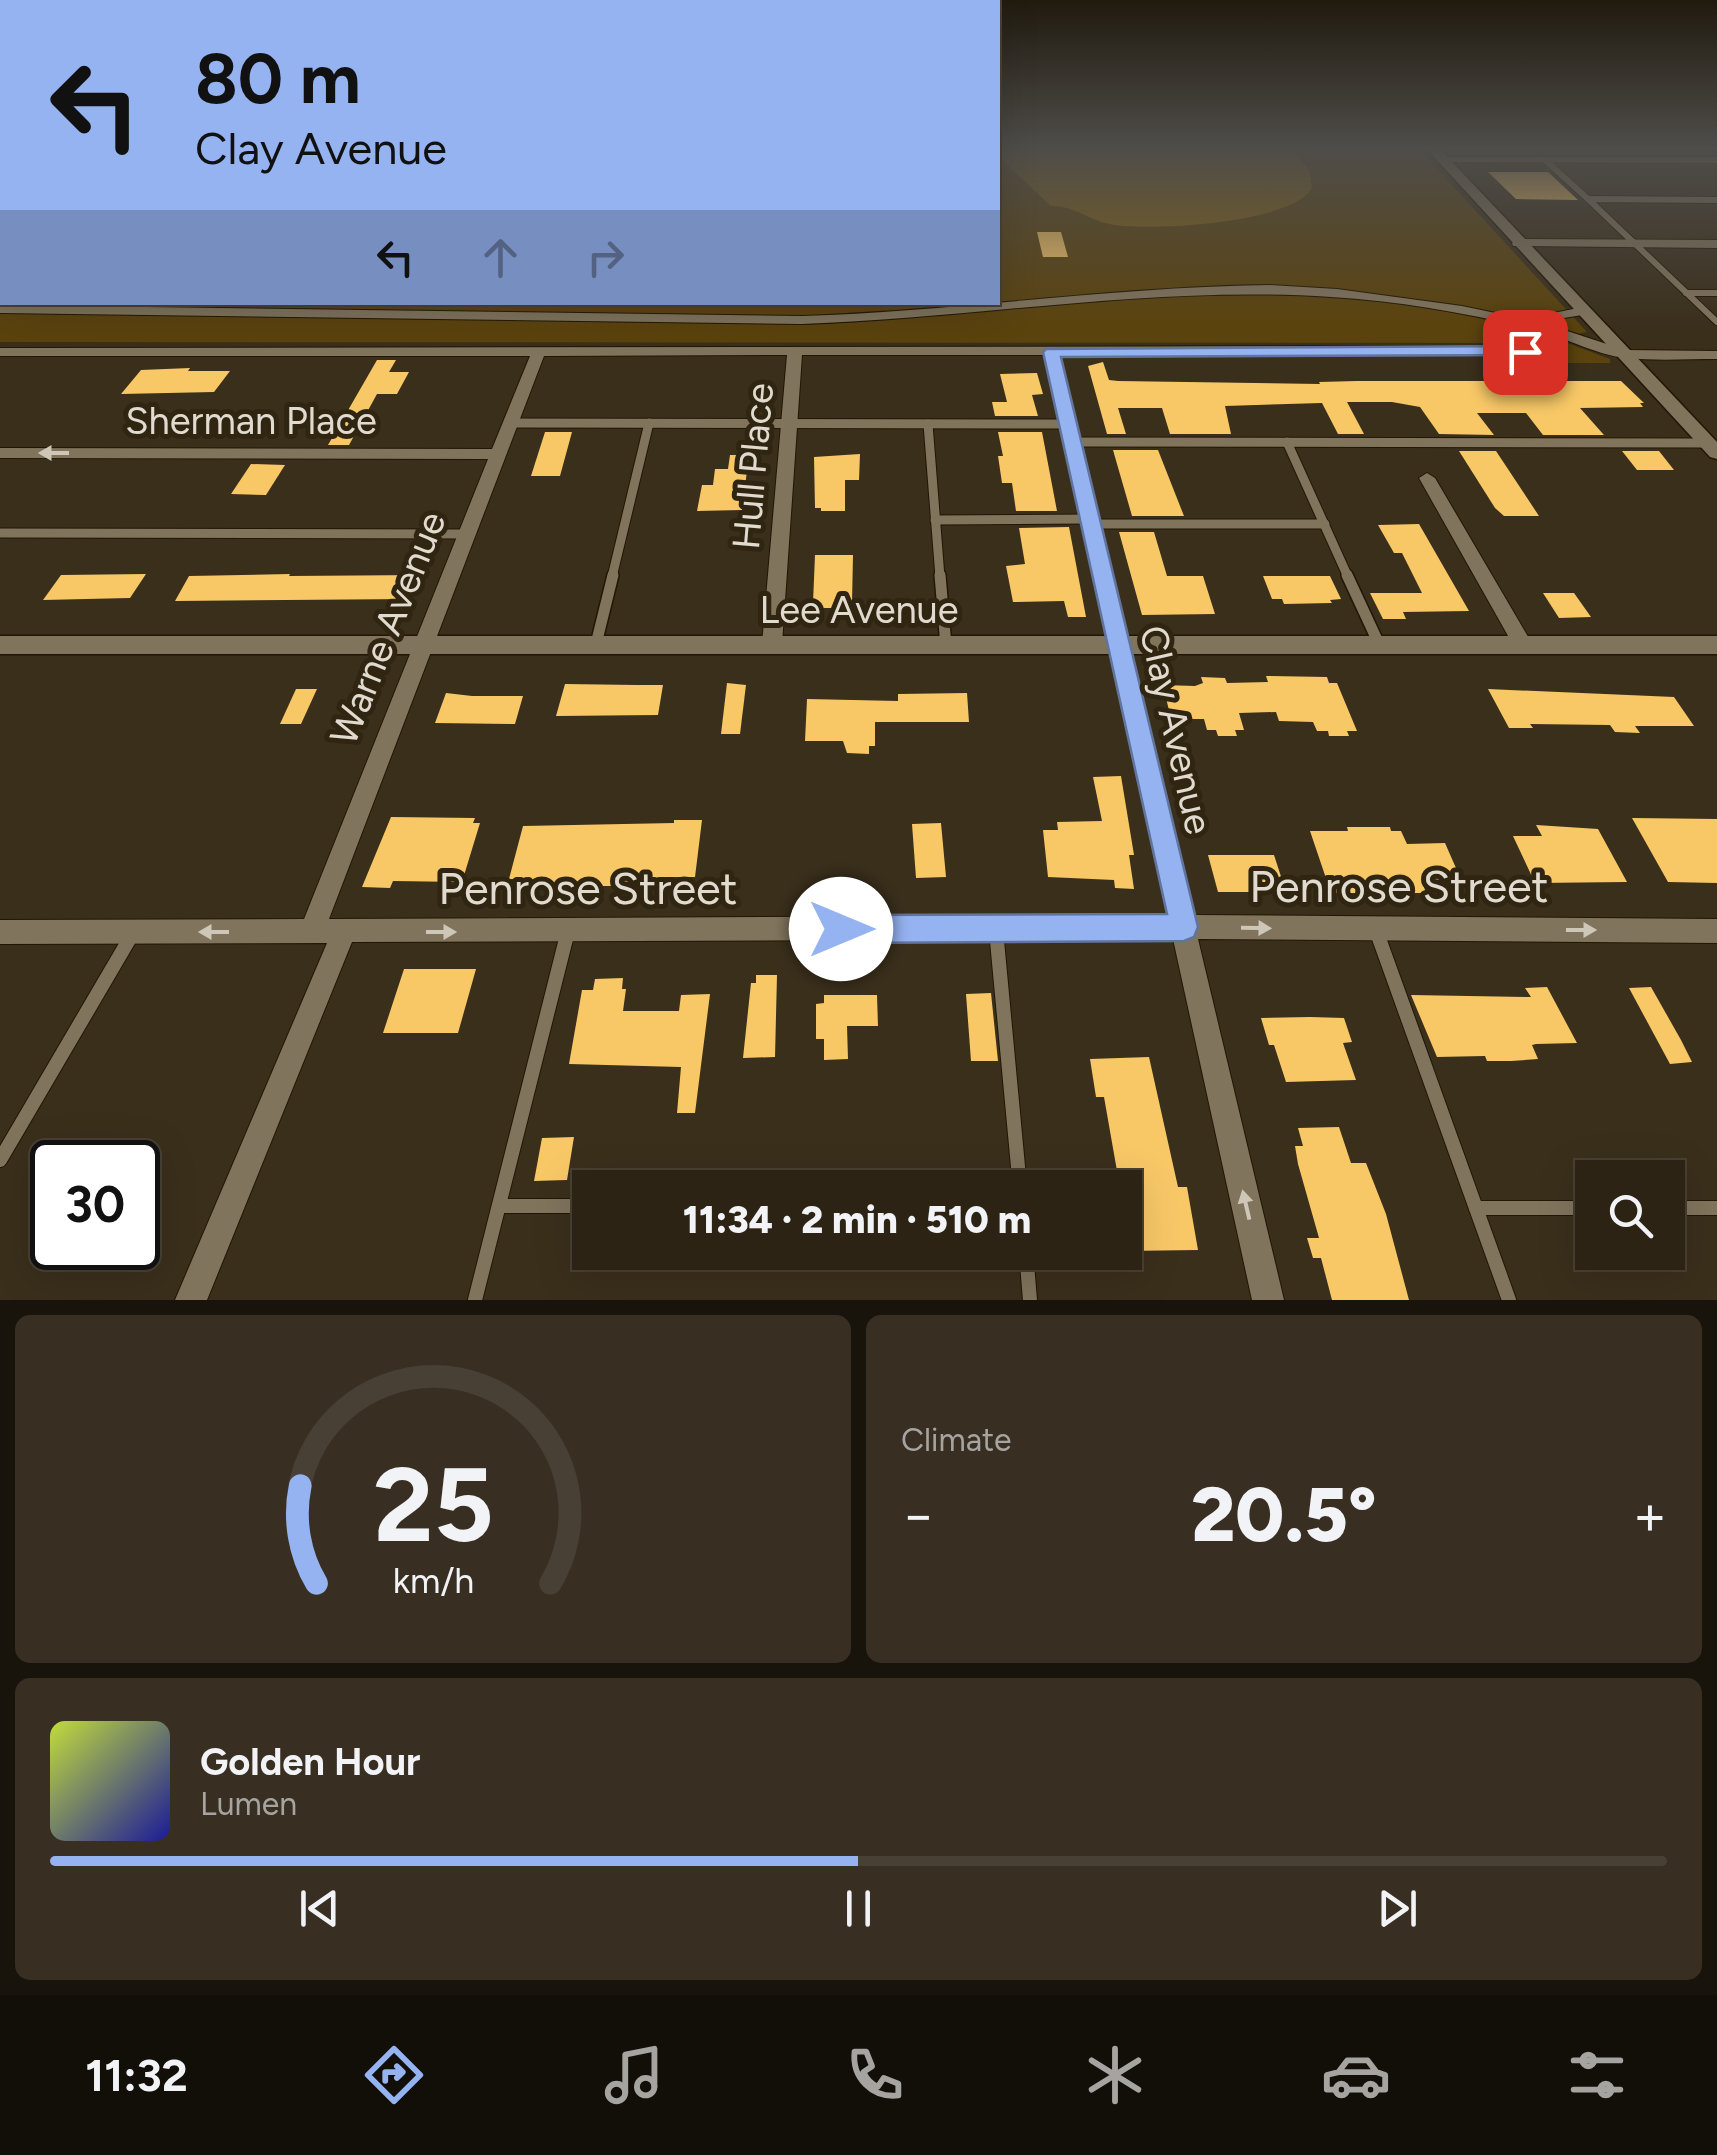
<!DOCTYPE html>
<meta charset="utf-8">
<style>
:root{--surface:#2c2314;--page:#382f22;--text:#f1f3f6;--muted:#a6a4a0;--line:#484034;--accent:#95b2f1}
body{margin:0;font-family:Figtree,sans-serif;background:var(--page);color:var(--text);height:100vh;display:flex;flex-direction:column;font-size:38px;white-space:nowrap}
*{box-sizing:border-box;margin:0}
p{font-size:32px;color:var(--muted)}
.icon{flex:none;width:55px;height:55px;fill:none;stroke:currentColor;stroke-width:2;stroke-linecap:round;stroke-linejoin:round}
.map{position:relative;height:1300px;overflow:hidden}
.sheet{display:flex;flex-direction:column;gap:15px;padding:15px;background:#18130b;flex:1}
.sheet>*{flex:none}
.banner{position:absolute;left:0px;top:0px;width:1000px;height:305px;box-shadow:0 10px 40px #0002,0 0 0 2px var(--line);background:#95b2f1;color:#111;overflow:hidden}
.fabs{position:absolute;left:1575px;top:1160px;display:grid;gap:20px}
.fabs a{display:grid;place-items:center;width:110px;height:110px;border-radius:0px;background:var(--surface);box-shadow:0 10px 40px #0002,0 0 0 2px var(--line);font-size:50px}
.speed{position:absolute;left:30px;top:1140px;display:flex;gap:20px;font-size:50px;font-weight:700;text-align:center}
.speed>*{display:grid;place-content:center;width:130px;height:130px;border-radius:50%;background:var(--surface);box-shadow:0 10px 40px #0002,0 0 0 2px var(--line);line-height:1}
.speed .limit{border:5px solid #111;border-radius:15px;background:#fff;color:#111}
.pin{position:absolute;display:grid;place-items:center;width:85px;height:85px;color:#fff;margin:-42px;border-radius:20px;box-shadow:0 5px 15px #0006}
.me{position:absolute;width:110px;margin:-55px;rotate:90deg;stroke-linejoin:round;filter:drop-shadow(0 0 8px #0008)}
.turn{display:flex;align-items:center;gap:35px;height:210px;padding:0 30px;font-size:45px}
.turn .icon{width:130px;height:130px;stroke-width:2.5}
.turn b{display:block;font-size:70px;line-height:85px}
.lanes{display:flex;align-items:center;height:95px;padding:0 30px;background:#0003;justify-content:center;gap:50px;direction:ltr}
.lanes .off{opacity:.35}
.big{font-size:75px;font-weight:800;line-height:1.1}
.sheet .widget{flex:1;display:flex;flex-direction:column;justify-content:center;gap:15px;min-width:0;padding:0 35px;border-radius:15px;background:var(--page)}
.sheet .dial{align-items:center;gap:0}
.dial svg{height:260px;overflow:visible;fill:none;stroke:var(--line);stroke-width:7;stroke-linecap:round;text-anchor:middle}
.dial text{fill:var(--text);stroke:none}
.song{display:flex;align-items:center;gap:30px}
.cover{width:120px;height:120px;border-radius:15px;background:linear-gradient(135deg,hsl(70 70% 55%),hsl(240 70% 35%))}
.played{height:10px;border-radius:5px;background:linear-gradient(90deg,var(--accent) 50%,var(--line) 50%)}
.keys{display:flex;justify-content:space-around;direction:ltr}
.heat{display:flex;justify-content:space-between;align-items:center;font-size:55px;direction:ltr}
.sheet .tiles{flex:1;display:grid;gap:15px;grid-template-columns:1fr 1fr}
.widget:last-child{grid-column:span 2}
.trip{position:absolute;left:572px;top:1170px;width:570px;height:100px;border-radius:0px;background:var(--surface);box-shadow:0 10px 40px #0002,0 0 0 2px var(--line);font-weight:800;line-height:100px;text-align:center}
.tab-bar{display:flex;height:160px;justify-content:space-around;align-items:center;background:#120e08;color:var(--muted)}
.tab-bar .icon{width:70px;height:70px}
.tab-bar .selected{color:var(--accent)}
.tab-bar b{font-size:45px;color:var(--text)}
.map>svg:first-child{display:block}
</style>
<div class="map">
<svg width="1717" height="1300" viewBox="0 0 1717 1300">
<rect width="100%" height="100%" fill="#3a2f1b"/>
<polygon fill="#5b430d" points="0,147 2,302 998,302 998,147 1417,147 1587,332 1554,338 1610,359 1610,363 1553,363 1560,357 1555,348 1530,339 1513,343 0,342"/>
<path fill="#866311" d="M998,147H1289L1309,170L1312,187C1297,223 1146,232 1109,224C1089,220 1075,206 1051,206L1005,163Z"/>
<g fill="#f8c867">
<polygon points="1488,172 1548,172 1578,200 1516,199"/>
<polygon points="1037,232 1061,232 1068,257 1043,257"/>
<polygon points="377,360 396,360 389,372 409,372 397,394 377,394 349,445 328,445"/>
<polygon points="1103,362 1109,380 1118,381 1320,384 1319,382 1357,381 1621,381 1644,403 1640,403 1643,407 1580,408 1604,435 1543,435 1526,413 1477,413 1494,435 1439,434 1420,407 1392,402 1347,402 1364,434 1338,434 1322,403 1225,406 1231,434 1170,434 1162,408 1118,408 1126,434 1107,434 1088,366"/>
<polygon points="190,368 188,371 230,371 214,392 121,394 141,370"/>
<polygon points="1037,373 1043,394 1032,395 1038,416 995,416 992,402 1007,402 1000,374"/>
<polygon points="545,432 572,432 560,476 531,476"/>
<polygon points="998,432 1042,432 1057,511 1016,511 1012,483 1002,483 998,456 1003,456"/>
<polygon points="1113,450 1158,450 1184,516 1132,516"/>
<polygon points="1459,451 1496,451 1539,516 1504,516 1495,508"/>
<polygon points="1622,451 1659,451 1674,470 1637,470"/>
<polygon points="860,454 859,480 845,480 845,511 821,511 821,508 815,508 814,457"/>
<polygon points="730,455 749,455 742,510 697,511 702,485 713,485 715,469 728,469"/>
<polygon points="251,464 285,465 266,495 231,494"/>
<polygon points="1419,524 1469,611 1403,612 1406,619 1383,619 1370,593 1422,593 1402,553 1394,553 1378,525"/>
<polygon points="1069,527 1086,617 1068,617 1064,601 1013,602 1006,566 1025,564 1019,528"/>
<polygon points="1119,532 1154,532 1167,576 1203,576 1215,614 1142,615"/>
<polygon points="815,555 853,555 852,603 845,603 845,608 821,608 821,603 813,603"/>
<polygon points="146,574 130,598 43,600 61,575"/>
<polygon points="290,574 289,576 422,575 411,599 175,601 189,576"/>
<polygon points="1263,576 1330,576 1341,599 1330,600 1332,603 1284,604 1282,599 1272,599"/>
<polygon points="1543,593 1574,593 1591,617 1559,618"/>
<polygon points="1266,676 1327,677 1329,683 1337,683 1357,731 1347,731 1349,736 1329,736 1328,731 1317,731 1313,722 1279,721 1276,712 1239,713 1244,730 1235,730 1237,736 1218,736 1216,730 1207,730 1204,719 1171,719 1163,685 1195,686 1203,683 1201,677 1225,678 1227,683 1268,682"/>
<polygon points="727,683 746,685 740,734 721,734"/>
<polygon points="565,684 637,685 663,685 658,715 556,716"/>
<polygon points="296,689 317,689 301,724 280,724"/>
<polygon points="1488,689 1674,697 1694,726 1635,726 1640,733 1615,732 1610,725 1530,724 1533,728 1509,728"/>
<polygon points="446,693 472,696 523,696 515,724 435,723"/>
<polygon points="967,693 969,722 875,722 875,746 869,746 869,754 847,753 843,741 805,741 807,699 898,701 898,694"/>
<polygon points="1121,776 1134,855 1129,855 1134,889 1115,888 1114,880 1048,877 1043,830 1058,830 1057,822 1102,821 1093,777"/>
<polygon points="391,817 475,818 473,823 480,823 462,882 393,881 390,888 362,887"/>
<polygon points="1632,818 1717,819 1717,883 1668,882"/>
<polygon points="674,820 702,820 695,877 663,877 662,884 616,886 525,886 527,879 509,879 523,826 674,823"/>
<polygon points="941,823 946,877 916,878 912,824"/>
<polygon points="1536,825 1598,829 1627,882 1535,883 1513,836 1542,836"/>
<polygon points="1347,827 1390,827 1391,831 1401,831 1407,844 1445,843 1463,884 1423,884 1426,893 1331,893 1310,831 1348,831"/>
<polygon points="1208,855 1274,855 1286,892 1218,892"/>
<polygon points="404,969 476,969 458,1033 383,1033"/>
<polygon points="756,975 777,975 775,1057 743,1058 751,983 756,983"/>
<polygon points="623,978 622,989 626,989 623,1011 679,1011 681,995 710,994 695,1113 677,1113 681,1067 569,1064 582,990 593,990 595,979"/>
<polygon points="1547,987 1577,1043 1536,1044 1532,1045 1538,1059 1511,1061 1487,1061 1485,1056 1437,1057 1411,995 1531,997 1525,988"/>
<polygon points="1651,987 1681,1040 1692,1062 1670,1064 1629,988"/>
<polygon points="991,993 998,1061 971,1061 966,994"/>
<polygon points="824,995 877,995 878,1026 847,1026 848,1059 824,1060 824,1039 816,1039 816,1004 824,1003"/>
<polygon points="1310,1017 1344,1018 1352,1042 1343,1043 1356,1080 1286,1082 1274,1045 1269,1045 1261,1018"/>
<polygon points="1149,1057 1178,1187 1187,1187 1198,1250 1125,1251 1125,1188 1120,1188 1104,1097 1096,1097 1090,1059"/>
<polygon points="1339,1127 1351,1163 1366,1163 1386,1214 1409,1300 1332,1300 1321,1258 1313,1258 1307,1238 1319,1238 1298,1164 1295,1146 1303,1146 1298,1128"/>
<polygon points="574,1137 567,1180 534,1181 542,1138"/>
</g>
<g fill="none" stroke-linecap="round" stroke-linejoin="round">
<defs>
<g id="service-far3">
<polyline points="1544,159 1588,199"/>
<polyline points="1717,200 1588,199 1717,322"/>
<polyline points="1686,293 1717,293"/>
</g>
<g id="service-far2">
<polyline points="513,423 1066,424"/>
<polyline points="928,424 940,577"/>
<polyline points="1072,442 1707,443"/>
<polyline points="1287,442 1348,577"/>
<polyline points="935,520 1088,519"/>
<polyline points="1091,524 1325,524"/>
<polyline points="0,533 468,534"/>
<polyline points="612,577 649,423"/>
</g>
<g id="service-far1">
<polyline points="940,575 946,646"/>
<polyline points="1347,575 1379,644"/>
<polyline points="596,644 613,575"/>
</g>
<g id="service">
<polyline points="996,930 1020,1188"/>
<polyline points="1376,930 1509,1300"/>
<polyline points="0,1160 133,933"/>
<polyline points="499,1206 590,1206"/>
<polyline points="1476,1208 1592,1208"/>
<polyline points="1668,1208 1717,1208"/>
<polyline points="1026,1252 1030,1300"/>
<polyline points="475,1300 568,931"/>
</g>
<g id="minor">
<polygon points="1438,157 1717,157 1717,163 1442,162 1436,159"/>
<polygon points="1518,239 1717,240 1717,248 1513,246 1512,243"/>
<path d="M1269,285L1337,289L1462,306L1524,319L1583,307L1590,311L1588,314L1540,322L1625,350L1717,351V359C1687,359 1656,361 1626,358C1595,355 1563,336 1532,329C1467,313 1398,301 1331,297C1155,285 978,318 802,324L0,313V305L802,316C958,311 1113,287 1269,285Z"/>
<path d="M1538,346L1545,350L1543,353L1060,355L1193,915L1717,919V943L1198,939L1284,1300H1252L1173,939L352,942L207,1300H175L327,943L0,944V920L304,919L488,459L0,458V448L492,449L530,356H0V348ZM787,355L762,644L772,652L782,644L802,355H1045L1168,915L329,919L544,356Z"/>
<polygon points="1427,473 1435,478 1530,640 1533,645 1530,650 1516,650 1419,478"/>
</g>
<g id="tertiary">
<polygon points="2,147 2,155 0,156 0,148"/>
<polygon points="1425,147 1438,147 1717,442 1717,459 1710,457"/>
<rect x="0" y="636" width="1717" height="18"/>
</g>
</defs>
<use href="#service-far3" stroke="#211704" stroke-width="8"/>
<use href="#service-far2" stroke="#211704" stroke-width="11"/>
<use href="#service-far1" stroke="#211704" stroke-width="14"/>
<use href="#service" stroke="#211704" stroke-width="16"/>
<use href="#minor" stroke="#211704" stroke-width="2"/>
<use href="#tertiary" stroke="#211704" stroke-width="3"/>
<use href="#service-far3" stroke="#80745d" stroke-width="6"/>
<use href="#service-far2" stroke="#80745d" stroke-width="9"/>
<use href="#service-far1" stroke="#80745d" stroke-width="11"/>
<use href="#service" stroke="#80745d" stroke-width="14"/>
<use href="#minor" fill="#80745d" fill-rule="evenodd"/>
<use href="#tertiary" fill="#80745d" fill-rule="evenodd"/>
</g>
<defs><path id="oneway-solid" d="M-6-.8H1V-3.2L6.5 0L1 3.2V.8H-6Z" transform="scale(2.5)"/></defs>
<g fill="#cec6b7">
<use href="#oneway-solid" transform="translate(54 453) rotate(-180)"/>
<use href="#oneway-solid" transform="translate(1256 928) rotate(1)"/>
<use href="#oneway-solid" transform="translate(1581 930)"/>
<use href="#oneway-solid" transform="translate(214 932) rotate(-180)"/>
<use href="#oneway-solid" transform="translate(441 932)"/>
<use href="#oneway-solid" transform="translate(1246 1205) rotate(-103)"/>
</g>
<linearGradient id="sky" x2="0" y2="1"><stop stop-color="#201a0f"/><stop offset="0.45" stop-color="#4f4d4a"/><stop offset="1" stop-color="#4f4d4a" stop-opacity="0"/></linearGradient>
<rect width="1717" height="329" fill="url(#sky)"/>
<polygon fill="#95b2f1" stroke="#61749d" stroke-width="2.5" points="1525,346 1533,352 1531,355 1061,357 1198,927 1194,937 1184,941 841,943 831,939 827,929 831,919 841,915 1167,914 1043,352 1046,349"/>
<g text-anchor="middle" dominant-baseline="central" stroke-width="10" stroke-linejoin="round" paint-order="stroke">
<g font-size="38" fill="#e1dace" stroke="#302511">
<text x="251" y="421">Sherman Place</text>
<text transform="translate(753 466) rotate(-85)">Hull Place</text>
<text x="859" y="610">Lee Avenue</text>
<text transform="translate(388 628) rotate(-68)">Warne Avenue</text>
<text transform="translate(1176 730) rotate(77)">Clay Avenue</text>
</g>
<g font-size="45" fill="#e1dace" stroke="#302511">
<text x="1399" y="886">Penrose Street</text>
<text x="588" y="888">Penrose Street</text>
</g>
</g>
</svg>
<div class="fabs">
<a><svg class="icon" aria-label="search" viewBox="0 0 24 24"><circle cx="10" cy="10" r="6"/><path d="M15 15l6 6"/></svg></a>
</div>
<div class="speed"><div class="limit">30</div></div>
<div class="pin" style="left:1525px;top:352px;background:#d93025"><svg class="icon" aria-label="arrive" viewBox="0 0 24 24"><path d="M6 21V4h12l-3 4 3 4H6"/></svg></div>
<svg class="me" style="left:841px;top:929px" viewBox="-20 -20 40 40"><circle r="19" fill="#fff"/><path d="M0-13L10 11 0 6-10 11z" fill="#95b2f1"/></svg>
<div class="trip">11:34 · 2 min · 510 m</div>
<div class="banner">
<div class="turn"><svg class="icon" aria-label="left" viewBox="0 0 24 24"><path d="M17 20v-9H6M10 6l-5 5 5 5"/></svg><div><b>80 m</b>Clay Avenue</div></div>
<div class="lanes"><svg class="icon" aria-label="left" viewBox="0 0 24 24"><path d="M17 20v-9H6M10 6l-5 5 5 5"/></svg><svg class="icon off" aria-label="ahead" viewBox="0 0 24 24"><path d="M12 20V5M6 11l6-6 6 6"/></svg><svg class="icon off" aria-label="right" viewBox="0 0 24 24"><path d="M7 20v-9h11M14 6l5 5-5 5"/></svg></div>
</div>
</div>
<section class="sheet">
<div class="tiles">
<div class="widget dial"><svg viewBox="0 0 100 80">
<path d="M14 69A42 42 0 1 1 86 69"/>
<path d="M14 69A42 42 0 0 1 9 39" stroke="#95b2f1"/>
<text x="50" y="56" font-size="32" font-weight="700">25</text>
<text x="50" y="72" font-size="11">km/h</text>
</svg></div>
<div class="widget"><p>Climate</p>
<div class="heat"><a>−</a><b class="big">20.5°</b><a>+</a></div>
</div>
<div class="widget">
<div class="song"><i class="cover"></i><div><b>Golden Hour</b><p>Lumen</p></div></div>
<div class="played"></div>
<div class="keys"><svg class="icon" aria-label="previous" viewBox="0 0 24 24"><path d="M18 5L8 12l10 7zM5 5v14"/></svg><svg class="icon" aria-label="pause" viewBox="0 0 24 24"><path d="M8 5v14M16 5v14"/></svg><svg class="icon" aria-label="next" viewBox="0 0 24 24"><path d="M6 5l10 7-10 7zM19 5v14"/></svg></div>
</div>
</div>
</section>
<nav class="tab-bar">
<b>11:32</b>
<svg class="icon selected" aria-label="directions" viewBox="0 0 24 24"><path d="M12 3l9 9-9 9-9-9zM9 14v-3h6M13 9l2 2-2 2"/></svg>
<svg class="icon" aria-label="music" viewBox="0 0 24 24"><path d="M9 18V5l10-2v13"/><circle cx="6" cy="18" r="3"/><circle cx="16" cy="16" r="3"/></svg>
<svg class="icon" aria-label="phone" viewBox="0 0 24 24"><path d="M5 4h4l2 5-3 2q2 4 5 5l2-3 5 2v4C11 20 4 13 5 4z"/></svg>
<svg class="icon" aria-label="climate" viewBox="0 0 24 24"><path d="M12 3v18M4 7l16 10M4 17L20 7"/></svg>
<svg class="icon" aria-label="car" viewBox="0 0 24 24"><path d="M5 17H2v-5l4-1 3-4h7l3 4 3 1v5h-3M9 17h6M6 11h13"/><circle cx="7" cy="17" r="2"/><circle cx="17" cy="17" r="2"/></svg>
<svg class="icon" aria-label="filters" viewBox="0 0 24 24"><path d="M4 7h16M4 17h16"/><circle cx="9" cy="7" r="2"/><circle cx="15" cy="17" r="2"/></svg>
</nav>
